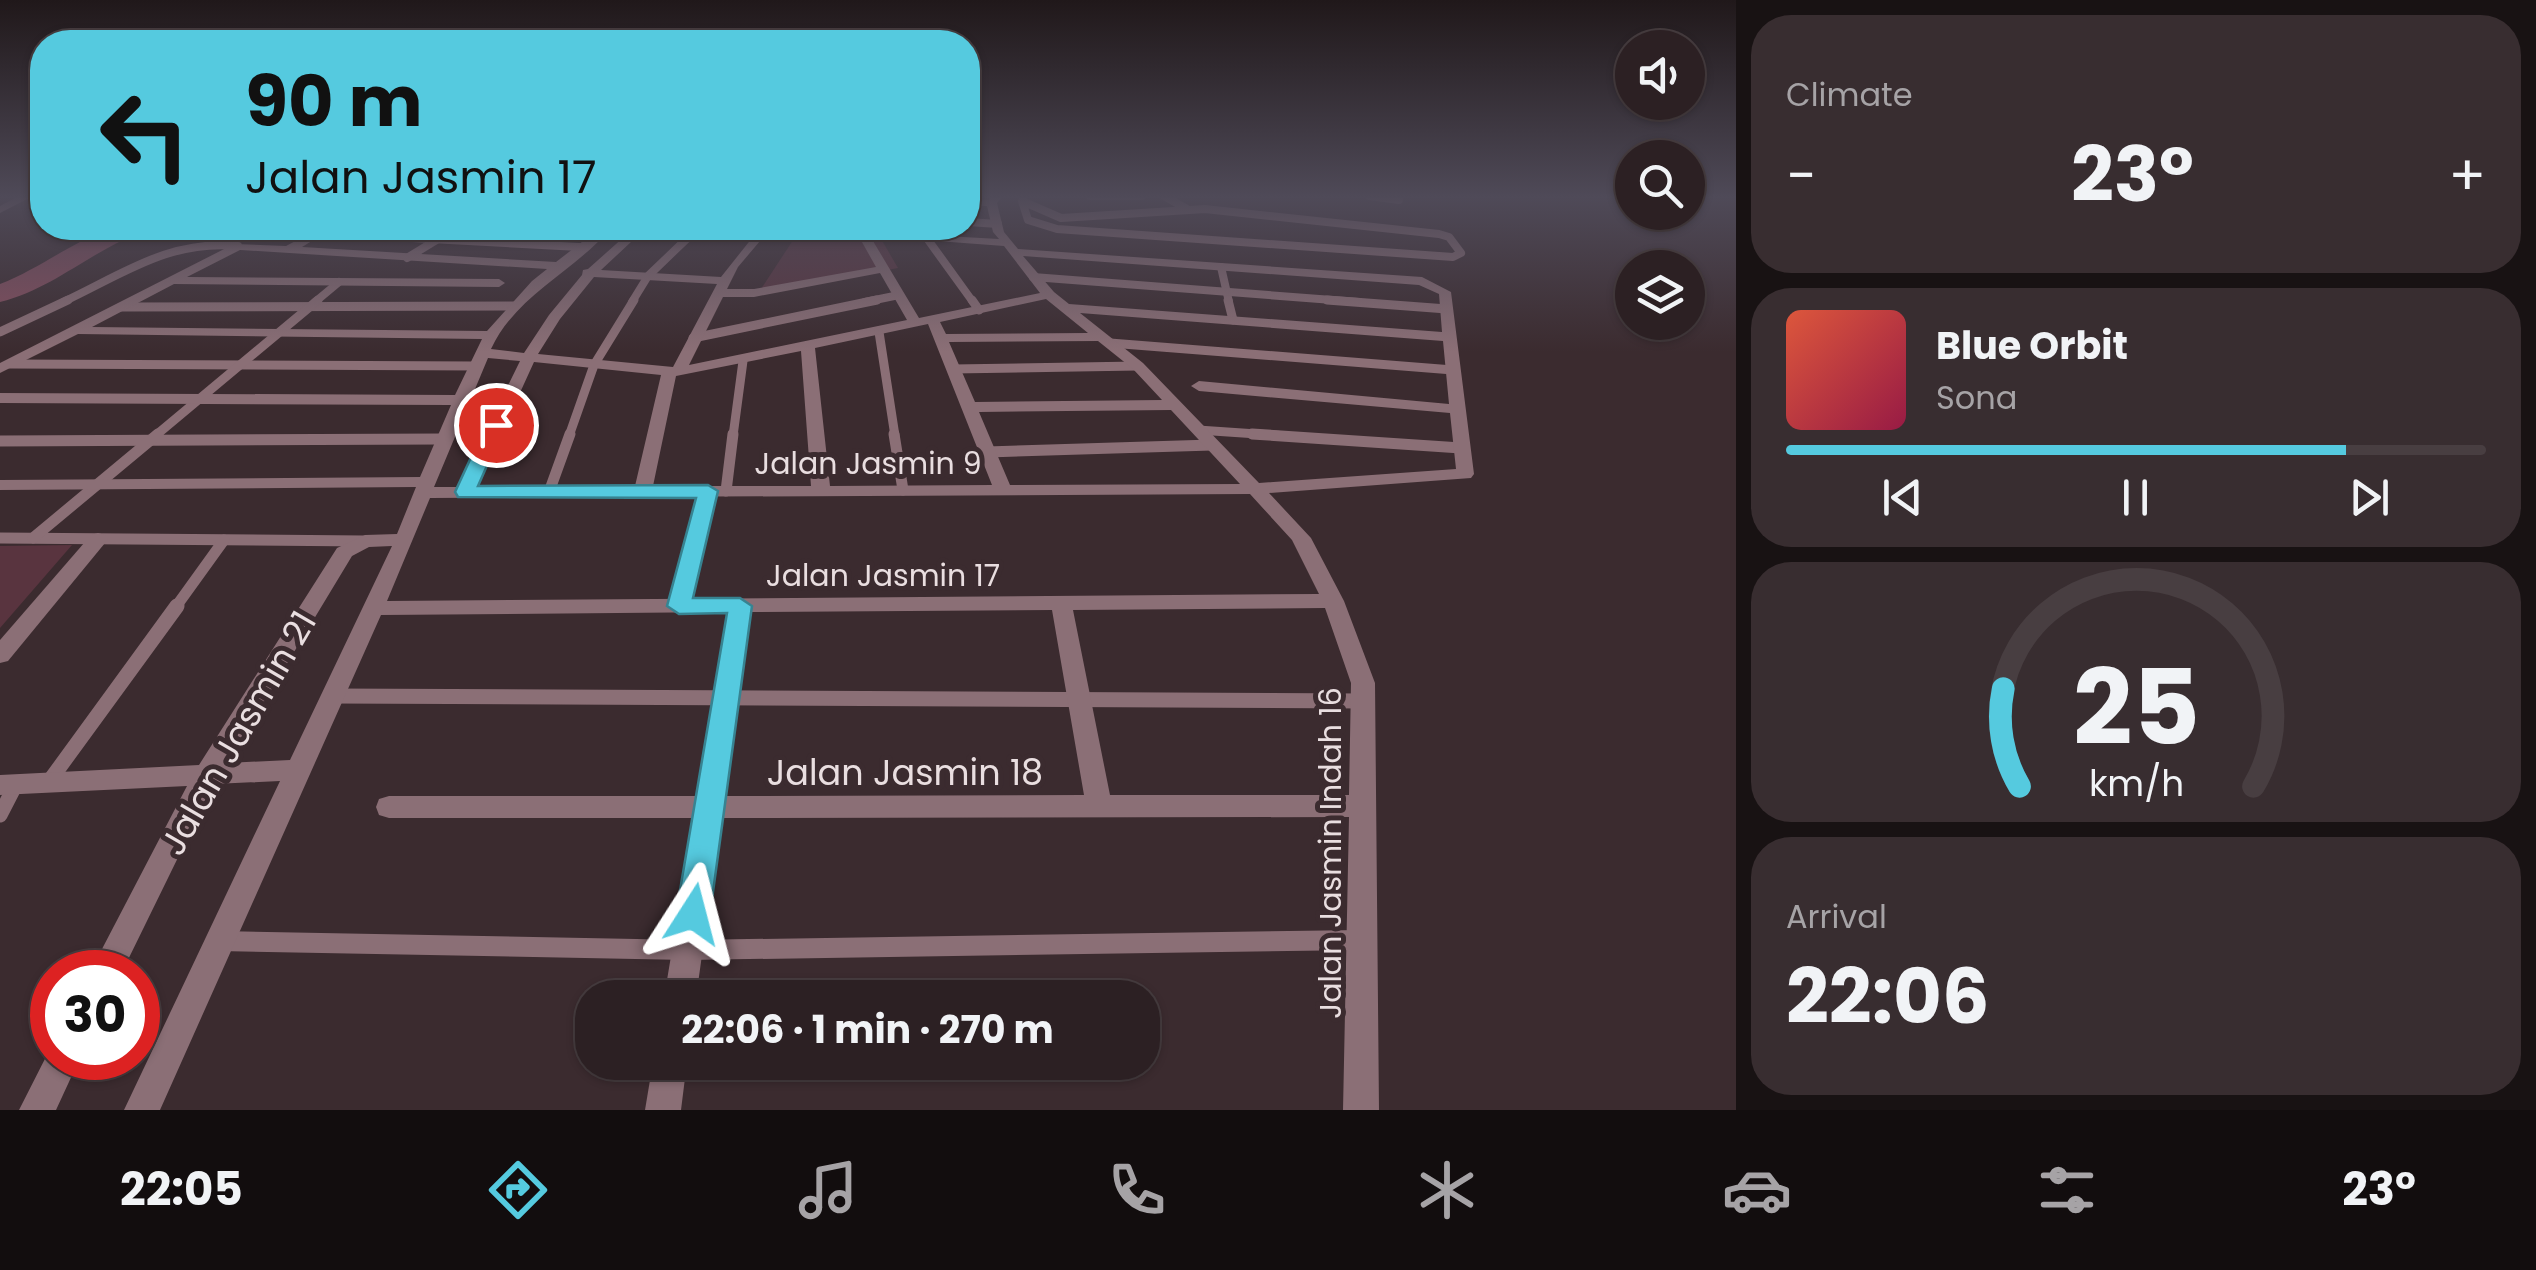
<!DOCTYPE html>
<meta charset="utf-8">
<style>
:root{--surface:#2c2023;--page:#382d30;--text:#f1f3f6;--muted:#a6a3a6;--line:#483e41;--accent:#55cadf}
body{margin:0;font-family:Poppins,sans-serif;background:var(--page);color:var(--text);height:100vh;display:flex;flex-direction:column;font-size:38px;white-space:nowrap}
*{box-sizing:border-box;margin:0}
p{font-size:32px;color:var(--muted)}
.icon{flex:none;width:55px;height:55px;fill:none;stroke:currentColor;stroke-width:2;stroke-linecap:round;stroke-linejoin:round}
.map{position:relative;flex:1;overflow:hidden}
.panel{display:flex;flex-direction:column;gap:15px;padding:15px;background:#181213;width:800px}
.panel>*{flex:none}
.hud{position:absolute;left:30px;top:30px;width:950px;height:210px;border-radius:40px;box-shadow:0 2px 8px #0004,0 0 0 2px var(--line);background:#55cadf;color:#111;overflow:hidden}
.fabs{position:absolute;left:1615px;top:30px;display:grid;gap:20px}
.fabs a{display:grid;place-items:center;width:90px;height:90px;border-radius:50%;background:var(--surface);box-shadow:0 2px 8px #0004,0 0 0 2px var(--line);font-size:50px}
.speed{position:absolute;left:30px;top:950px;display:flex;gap:20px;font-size:50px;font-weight:700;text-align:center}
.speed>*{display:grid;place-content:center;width:130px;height:130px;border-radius:50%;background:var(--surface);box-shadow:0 2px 8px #0004,0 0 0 2px var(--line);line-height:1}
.speed .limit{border:15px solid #d22;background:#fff;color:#111}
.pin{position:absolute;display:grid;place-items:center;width:85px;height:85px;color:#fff;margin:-42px;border:5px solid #fff;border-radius:50%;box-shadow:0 2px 10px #0007}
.me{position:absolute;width:110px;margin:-55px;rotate:9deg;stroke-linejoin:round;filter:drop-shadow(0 0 8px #0008)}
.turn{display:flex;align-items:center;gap:35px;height:210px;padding:0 50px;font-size:45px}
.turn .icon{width:130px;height:130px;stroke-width:2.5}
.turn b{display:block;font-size:70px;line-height:85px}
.big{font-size:75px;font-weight:700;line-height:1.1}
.panel .tile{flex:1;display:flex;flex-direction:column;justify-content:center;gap:15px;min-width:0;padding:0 35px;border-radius:40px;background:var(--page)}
.panel .dial{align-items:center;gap:0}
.dial svg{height:260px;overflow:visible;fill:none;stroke:var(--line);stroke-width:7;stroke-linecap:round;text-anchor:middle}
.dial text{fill:var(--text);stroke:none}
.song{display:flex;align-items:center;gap:30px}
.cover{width:120px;height:120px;border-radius:15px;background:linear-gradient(135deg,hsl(10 70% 55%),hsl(340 70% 35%))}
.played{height:10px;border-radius:5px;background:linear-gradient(90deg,var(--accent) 80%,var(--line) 80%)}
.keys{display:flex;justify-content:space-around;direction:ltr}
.heat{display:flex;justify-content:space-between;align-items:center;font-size:55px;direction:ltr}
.trip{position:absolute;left:575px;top:980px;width:585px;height:100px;border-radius:40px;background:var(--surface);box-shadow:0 2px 8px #0004,0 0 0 2px var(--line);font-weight:700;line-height:100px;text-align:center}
.dock{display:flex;height:160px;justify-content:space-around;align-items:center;background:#120d0e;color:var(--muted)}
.dock .icon{width:70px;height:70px}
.dock .active{color:var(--accent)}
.dock b{font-size:45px;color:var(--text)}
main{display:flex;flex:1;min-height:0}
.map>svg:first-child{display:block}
</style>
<main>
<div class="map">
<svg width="1736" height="1110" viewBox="0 0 1736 1110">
<rect width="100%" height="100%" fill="#3b2b2f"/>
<g fill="#59343f">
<polygon points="799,231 880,237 898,268 757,295"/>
<polygon points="72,545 0,628 0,546"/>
</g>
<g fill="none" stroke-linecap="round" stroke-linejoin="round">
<path fill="#864e5e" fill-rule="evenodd" d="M111,228H144L140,233C89,252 53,289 0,302V284C39,269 72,242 111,228Z"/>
<g stroke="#8b6f76" stroke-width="8">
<polyline points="1090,196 1142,196"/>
<polyline points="1164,196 1187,209"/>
<polyline points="1369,196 1399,200"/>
<polygon points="1022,201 1061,218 1205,209 1439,234 1449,237 1461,253 1453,257 1057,229 1028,220"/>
<polyline points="968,222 998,224"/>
<polyline points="318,233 579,247"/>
<polyline points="926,237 973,302"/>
<polyline points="407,258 456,228"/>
<polyline points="1221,267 1229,302"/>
<polyline points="1033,277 1359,302"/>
<path d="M63,302C123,274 170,239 238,246"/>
<polyline points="315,302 339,282"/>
<polyline points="632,302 648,276 698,228"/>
<polyline points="865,302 899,295"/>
</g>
<g stroke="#8b6f76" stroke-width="9">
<polyline points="972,300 979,310"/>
<polyline points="1228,300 1233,320"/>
<polyline points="1327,300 1447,309"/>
<polyline points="122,307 515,306"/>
<polyline points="0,332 68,300"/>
<polyline points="879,332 895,436"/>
<polyline points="693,338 877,300"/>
<polyline points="1110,343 1453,370"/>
<polyline points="10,364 477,366"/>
<polyline points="953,369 1138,366"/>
<polyline points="1198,430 1288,436"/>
<polyline points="155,436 318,300"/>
<polyline points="569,436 594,365 634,300"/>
<polyline points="733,436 743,361"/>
</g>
<g stroke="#8b6f76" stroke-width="11">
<polyline points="894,434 903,490"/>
<polyline points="1252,434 1461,448"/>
<polyline points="0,441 443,439"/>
<polyline points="987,452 1212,445"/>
<polyline points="726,491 733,434"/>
<polyline points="549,492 570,434"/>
<polyline points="0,538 365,541"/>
<polyline points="33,538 158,434"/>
<polyline points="679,606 708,491"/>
<polyline points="175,608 224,540"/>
</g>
<g stroke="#8b6f76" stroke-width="15">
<polyline points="332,696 1363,701"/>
<polyline points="48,783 177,606"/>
<polyline points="0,815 16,784"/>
</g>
<polyline stroke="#8b6f76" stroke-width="20" points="219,941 687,950 1361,940"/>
<g fill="#8b6f76" fill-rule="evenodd">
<polygon points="19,196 33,196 0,213 0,206"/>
<path d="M992,196H1003L997,203L1004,232L1018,249L1422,277L1451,292L1474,474L1471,478L1269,493L1311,538L1344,601L1375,683L1379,1110H1343L1349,817L721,818L696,998H664L694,818H389L379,815L376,807L379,799L389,796H698L728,612L381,615L160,1110H124L280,781L214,784L122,972H90L187,786L0,795V775L199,765L337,548L365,535L397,534L416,487L0,490V480L420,477L451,405L0,403V393L455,395L482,339L78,334L0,373V363L234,244L286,246L320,228H333L302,247L556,262L600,228H611C575,271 516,295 491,349L524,353L549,315L582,275L583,270L588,269L634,228H646L601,270L721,277L760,228H771L738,267L727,289H754L876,267L858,235L807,231L802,228L999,239L993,232L987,206L968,205V199L989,200ZM870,236L1004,246L1040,293L919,318ZM240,250L547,269L532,281L487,331L92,327L174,284L499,287L505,283L499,279L187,277ZM1023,256L1419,285L1439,294L1442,332L1069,304L1054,292ZM880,273L907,320L689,365L723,297H754ZM594,277L717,284L673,367L538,354L560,319ZM1046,299L1088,333L946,334L940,322ZM1080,313L1443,341L1449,404L1199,381L1191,386L1199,391L1450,413L1456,469L1259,483L1143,363ZM928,324L992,485L830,486L815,348ZM1098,341L1133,369L1162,400L975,402L949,342ZM801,351L811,486H653L676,376ZM488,358L520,361L458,487H434ZM534,362L661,375L635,486L477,487ZM1171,410L1240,484L1010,485L979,412ZM1250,494L1292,540L1319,594L387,601L430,498ZM392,546L290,760L227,763L352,556L369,547ZM1325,608L1351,683L1349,795H1110L1073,610ZM1052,610L1084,795L724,796L750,612Z"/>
<polygon points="98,533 105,535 108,539 105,543 8,661 0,663 0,640 91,535"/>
<polygon points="52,1045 52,1058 80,1058 56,1110 19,1110"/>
<polygon points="653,1062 687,1062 681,1110 645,1110"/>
</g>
</g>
<linearGradient id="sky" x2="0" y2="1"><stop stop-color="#20181a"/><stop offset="0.56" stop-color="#4f4a58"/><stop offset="1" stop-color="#4f4a58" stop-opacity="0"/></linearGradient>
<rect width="1736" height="352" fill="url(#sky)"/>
<polygon fill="#55cadf" stroke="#378391" stroke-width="2.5" points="496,419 505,425 478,486 708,485 718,491 693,598 740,598 752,606 710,914 705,925 693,930 681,925 676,914 727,613 679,614 667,606 696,498 458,497 455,492 486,425"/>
<g text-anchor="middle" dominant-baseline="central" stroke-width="10" stroke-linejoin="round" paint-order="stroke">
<g font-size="30" fill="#e9dee0" stroke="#3b2b2f">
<text x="868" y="463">Jalan Jasmin 9</text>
<text x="883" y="575">Jalan Jasmin 17</text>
<text transform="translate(1330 853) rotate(-90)">Jalan Jasmin Indah 16</text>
</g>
<g font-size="35" fill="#e9dee0" stroke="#3b2b2f">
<text transform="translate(238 733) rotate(-60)">Jalan Jasmin 21</text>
<text x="905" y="772">Jalan Jasmin 18</text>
</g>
</g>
</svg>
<div class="fabs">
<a><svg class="icon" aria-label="sound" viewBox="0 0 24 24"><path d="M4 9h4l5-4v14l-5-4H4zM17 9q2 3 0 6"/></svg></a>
<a><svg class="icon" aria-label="search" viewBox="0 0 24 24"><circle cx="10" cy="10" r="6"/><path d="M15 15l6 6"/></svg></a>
<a><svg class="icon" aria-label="layers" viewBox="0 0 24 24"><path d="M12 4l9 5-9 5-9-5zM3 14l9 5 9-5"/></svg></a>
</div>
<div class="speed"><div class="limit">30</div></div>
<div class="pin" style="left:496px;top:425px;background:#d93025"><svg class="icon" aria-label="arrive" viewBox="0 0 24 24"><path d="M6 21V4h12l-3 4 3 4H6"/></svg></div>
<svg class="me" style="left:693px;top:914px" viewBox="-20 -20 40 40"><path d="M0-17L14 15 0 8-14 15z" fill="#55cadf" stroke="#fff" stroke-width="4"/></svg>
<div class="trip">22:06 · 1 min · 270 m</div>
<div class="hud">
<div class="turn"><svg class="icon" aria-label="left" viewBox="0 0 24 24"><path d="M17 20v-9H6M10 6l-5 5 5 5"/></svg><div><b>90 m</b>Jalan Jasmin 17</div></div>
</div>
</div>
<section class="panel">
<div class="tile"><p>Climate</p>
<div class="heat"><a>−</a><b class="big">23°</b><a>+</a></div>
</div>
<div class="tile">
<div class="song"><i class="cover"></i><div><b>Blue Orbit</b><p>Sona</p></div></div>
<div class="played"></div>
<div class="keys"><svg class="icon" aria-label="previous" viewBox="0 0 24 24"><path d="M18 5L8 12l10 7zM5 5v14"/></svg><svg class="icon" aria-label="pause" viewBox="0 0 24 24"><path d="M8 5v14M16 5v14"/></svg><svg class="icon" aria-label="next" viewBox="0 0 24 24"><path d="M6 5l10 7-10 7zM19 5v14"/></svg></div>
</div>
<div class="tile dial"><svg viewBox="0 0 100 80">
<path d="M14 69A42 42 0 1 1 86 69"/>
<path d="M14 69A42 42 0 0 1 9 39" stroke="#55cadf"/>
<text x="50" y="56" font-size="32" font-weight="700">25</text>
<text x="50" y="72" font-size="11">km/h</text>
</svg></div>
<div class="tile"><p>Arrival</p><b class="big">22:06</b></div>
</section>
</main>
<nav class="dock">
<b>22:05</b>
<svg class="icon active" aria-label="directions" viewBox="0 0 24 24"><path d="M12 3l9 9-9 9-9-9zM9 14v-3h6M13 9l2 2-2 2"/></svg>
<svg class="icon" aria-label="music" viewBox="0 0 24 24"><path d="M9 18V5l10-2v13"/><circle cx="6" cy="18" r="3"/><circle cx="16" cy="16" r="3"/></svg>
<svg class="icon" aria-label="phone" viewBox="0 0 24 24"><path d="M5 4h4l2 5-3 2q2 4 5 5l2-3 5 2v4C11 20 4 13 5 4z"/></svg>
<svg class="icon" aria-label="climate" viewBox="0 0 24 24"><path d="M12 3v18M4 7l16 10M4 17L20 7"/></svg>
<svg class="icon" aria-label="car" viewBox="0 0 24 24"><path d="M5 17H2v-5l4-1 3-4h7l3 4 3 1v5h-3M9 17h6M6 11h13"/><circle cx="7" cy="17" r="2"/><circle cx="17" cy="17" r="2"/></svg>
<svg class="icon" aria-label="filters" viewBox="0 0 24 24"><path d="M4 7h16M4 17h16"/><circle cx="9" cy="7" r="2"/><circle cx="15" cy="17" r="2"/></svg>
<b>23°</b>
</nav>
